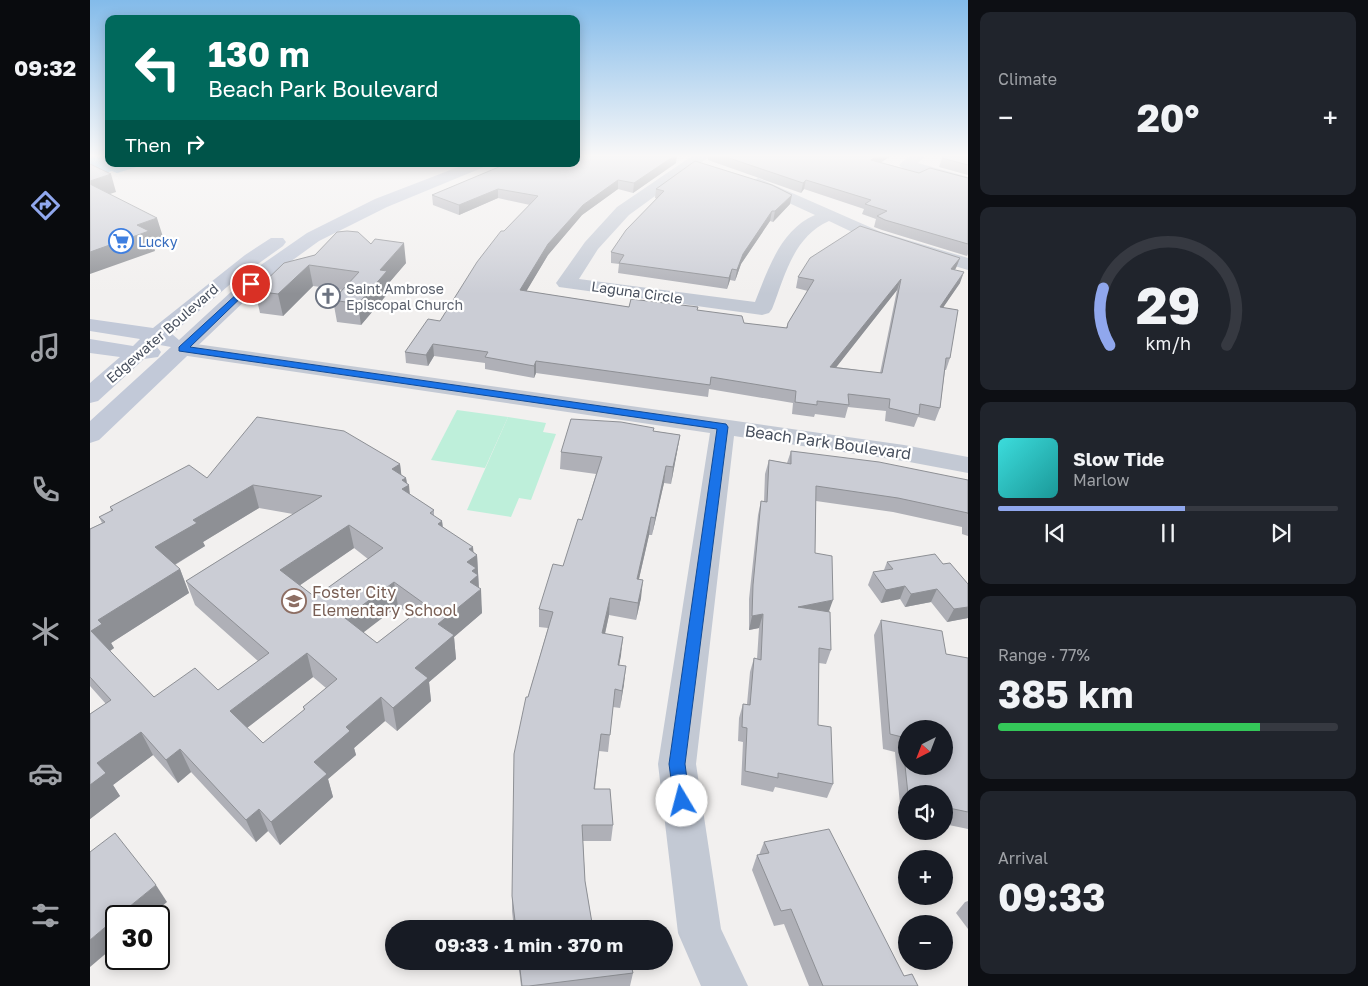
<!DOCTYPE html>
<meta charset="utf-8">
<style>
:root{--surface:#171b24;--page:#20242c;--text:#f1f3f6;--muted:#9ea1a6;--line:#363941;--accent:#90a7ed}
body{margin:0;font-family:"Golos Text",sans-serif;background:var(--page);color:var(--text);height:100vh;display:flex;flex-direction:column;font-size:19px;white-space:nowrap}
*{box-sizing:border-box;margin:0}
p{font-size:16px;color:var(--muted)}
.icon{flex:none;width:28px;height:28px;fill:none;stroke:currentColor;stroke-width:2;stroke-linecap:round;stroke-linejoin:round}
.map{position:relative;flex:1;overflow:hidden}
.drawer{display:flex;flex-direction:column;gap:12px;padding:12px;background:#0d0f14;width:400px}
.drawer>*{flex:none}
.banner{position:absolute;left:15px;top:15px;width:475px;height:152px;border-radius:10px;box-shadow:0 2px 12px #0003;background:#00695c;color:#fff;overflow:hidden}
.needle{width:32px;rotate:222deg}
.tools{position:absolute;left:808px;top:720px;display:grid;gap:10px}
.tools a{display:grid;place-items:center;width:55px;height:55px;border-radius:50%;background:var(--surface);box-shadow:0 2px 12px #0003;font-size:25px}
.speed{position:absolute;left:15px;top:905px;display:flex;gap:10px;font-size:25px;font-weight:700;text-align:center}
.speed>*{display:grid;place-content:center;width:65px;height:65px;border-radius:50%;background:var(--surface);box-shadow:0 2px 12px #0003;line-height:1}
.speed .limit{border:2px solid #111;border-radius:8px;background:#fff;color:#111}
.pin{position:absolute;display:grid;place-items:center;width:42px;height:42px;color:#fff;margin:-21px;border:2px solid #fff;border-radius:50%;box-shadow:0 1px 5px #0007}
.me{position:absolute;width:55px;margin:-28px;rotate:352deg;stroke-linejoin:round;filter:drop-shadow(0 0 4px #0008)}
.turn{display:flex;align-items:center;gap:18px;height:105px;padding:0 20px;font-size:22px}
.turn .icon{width:65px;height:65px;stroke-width:2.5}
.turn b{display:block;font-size:35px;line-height:42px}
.then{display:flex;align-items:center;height:48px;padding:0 20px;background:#0003;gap:10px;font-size:19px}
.big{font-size:38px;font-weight:700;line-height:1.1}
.drawer .widget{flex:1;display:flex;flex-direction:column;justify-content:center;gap:8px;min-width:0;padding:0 18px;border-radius:10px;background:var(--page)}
.drawer .dial{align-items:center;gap:0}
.dial svg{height:130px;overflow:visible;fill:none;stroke:var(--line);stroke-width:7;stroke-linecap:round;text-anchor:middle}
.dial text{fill:var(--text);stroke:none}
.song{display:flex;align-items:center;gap:15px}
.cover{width:60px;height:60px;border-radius:8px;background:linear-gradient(135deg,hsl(180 70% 55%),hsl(180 70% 35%))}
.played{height:5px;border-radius:2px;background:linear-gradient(90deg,var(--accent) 55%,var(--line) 55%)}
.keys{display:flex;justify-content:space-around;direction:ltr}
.heat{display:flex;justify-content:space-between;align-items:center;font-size:28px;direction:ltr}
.charge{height:8px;border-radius:4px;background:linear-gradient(90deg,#34c759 77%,var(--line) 0)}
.trip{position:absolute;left:295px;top:920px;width:288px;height:50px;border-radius:25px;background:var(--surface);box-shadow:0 2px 12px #0003;font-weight:700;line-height:50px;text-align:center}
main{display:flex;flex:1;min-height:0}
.tab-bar{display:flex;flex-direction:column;width:90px;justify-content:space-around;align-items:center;background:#090b0e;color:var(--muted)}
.tab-bar .icon{width:35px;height:35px}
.tab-bar .active{color:var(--accent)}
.tab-bar b{font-size:22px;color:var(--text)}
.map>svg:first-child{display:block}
</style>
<main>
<nav class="tab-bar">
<b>09:32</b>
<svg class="icon active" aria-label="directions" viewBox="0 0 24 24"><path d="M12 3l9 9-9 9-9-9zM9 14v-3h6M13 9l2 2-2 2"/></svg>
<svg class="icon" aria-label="music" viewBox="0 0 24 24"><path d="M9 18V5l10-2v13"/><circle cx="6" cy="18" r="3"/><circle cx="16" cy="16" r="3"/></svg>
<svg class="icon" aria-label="phone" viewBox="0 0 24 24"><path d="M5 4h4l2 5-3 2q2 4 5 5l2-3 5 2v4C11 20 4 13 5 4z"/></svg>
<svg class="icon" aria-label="climate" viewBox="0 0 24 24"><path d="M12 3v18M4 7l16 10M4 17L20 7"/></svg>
<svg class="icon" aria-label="car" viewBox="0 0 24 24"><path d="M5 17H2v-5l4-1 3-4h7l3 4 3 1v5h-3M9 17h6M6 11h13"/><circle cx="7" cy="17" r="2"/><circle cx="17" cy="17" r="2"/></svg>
<svg class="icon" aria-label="filters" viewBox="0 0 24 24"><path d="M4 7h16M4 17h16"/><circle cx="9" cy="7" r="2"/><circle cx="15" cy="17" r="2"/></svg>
</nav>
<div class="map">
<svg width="878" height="986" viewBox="0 0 878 986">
<rect width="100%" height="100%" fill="#f2f0ef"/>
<g fill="#beefda">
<polygon points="367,410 418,417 395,468 341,460"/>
<polygon points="418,417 456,423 453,432 466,434 441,500 429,498 421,517 377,510"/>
</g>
<polygon fill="#8bc6ec" points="0,156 19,156 19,164 57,164 27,173 22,171 0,177"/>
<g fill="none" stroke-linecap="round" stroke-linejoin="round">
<g fill="#c3c9d4" fill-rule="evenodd">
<path d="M602,156H620L539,215L508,249L489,279L665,302C678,270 690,230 725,215L662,186L660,183L668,178L791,232L878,258V270L779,240L739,221C703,237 695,276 682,309L679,313L672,315L469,287L466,283L495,242L527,207Z"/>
<polygon points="819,156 835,156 828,163 878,177 878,187 812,168 809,165"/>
<polygon points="92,342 814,445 878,457 878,473 814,461 644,436 606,764 631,929 658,986 611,986 588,933 568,764 620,433 84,354 81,349 84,344"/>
</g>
<polygon fill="#c2c9d8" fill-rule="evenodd" points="376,164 397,164 394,167 297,207 229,241 182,275 9,440 0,443 0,421 81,347 70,345 67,347 71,352 68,357 54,359 8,401 0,403 0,383 30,357 0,353 0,339 43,346 50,339 0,331 0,319 63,328 155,255 181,238 193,238 196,242 193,246 144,281 82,334 89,340 168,267 217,233 285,199"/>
</g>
<g fill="#afb0b7" fill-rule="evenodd">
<polygon points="618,156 801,156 790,162 829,173 878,178 878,254 877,256 792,230 784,227 786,219 772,214 774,209 714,189 711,193 618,160"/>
<polygon points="878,156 878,175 849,167 852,158"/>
<path d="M586,163L543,193L528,189L492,215L458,255L436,291L539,307L607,310L654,323L696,328L698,323L718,291L706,288L708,277L870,258L865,270L870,283L853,307L860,358L856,370H855L850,408L845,421L828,417L824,427L795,421L796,411L758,407L755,418L725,414L724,417L702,414L703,403L619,389L618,397L446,373L444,378L395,369V363L344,356L338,366L316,363L315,352L350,321L414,231L440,205L408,198L369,215L343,205L342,195ZM807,290L790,373L746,367Z"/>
<polygon points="566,189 700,204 683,222 680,221 651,264 645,281 640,280 637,289 528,273 529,264 521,263 521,252 567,199 565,198"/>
<polygon points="281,244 316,263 298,284 299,292 271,325 247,322 243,300 253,290 223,286 193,316 170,313 165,291 225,255"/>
<polygon points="564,431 590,435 587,452 581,484 574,483 562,535 559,535 549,579 551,598 546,620 519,615 515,634 531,655 529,665 534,684 530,708 523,707 518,752 509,751 505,789 523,825 521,841 493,841 495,881 503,929 424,929 422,911 422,896 438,697 458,628 449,627 449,609 473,566 492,520 506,474 470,469 471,452"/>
<polygon points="701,451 878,480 878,536 872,534 872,527 803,512 726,501 725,553 738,612 741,650 736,664 729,663 728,725 743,784 737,798 685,787 683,792 651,785 653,742 648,741 649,718 653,704 657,704 660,672 664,658 667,659 669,628 659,630 659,599 668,515 671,501 674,502 675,474 679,460 697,463"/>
<path d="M310,464L311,475L316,478L320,495L344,510V516L352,521L353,527L387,555L389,588L392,613L364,637L366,659L339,682L341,701L307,731L295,721L264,748L266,755L238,779L243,797L190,845L178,831L166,842L101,772L88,783L63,755L23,785L30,796L0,819V714L16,704L0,686V529L12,523L9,517L21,511L20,507L117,478ZM169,508L203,514L96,581L105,605L168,661L128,690L64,697L20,651L24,648L21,643L99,593L90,569L85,565L115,546L113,542ZM264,548L278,559L225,597L209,586ZM308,606L322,616L287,643L273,632ZM223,677L236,688L213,707L214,710L173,743L157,728Z"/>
<polygon points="797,562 853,564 878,584 878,618 857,622 841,602 815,607 810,599 791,603 778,585 783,572 794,570"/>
<polygon points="791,620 856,654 878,658 878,829 854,824 854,794 816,794 816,816 811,815 805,752 793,749 784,635"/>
<polygon points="674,842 814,976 828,986 719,986 694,924 684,926 662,870 667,855 669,855"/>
<polygon points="878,901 878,929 866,913 875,902"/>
<polygon points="428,961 540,961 543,973 540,986 431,986"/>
</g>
<g fill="#8e9095">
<polygon points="583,156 587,156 586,163 543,193 544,183"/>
<polygon points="788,156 801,156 779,170 781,160"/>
<polygon points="121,164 129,164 122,166"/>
<polygon points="21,174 26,192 2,200 0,194 0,181"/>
<polygon points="528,180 528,189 492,215 458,255 430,302 430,290 458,244 493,205"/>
<polygon points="716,180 714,189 711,193 713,183"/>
<polygon points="408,189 408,198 369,215 369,205"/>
<polygon points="702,195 700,204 683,222 685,211"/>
<polygon points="682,211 680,221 651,264 645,281 647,270 653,254"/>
<polygon points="67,218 73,237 62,241 65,251 0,274 0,252 47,225"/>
<polygon points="314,243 316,263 298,284 299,292 271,325 268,304 290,270"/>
<polygon points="870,258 866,268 857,280 861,269"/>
<polygon points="219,265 223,286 193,316 188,294"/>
<polygon points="642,269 640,280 637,289 639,278"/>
<polygon points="874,272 870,283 846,318 850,307"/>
<polygon points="811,279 807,290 737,379 740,367"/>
<polygon points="343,344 344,356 338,366 336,355"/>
<polygon points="446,361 446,373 444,378 444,366"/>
<polygon points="590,435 587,452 581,484 583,467"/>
<polygon points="310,464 312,480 316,478 317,486 319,485 321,508 302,469"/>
<polygon points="576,466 574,483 562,535 565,518"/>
<polygon points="163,485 169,508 113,542 115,546 74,571 65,547 103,520"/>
<polygon points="561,517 559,535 545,596 547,579"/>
<polygon points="352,521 354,544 348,524"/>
<polygon points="259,525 264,548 197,594 190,570"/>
<polygon points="383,547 384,557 387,555 389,591 391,589 392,613 364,637 366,659 339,682 341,701 307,731 303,708 348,624 377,562 379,549"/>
<polygon points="90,569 99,593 21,643 24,648 14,655 1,631 8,620"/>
<polygon points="553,580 551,598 546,620 548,603"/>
<polygon points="304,582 308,606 261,642 255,618"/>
<polygon points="815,586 810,599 791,603 796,590"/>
<polygon points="847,589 841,602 815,607 821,594"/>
<polygon points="520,598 519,615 511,651 512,633"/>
<polygon points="743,600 738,614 708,607"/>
<polygon points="878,607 878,618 857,622 864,609"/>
<polygon points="673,614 669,628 659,630 662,616"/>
<polygon points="533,637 531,655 526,682 528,665"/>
<polygon points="217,653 223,677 149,734 140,711"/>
<polygon points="536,666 534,684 530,708 532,691"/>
<polygon points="291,697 295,721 264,748 266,755 238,779 243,797 190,845 181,822 224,762 256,727"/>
<polygon points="51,732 63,755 23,785 30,796 0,819 0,785 7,763"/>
<polygon points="90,749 101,772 88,783 76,760"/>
<polygon points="169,809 178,831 166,842 156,820"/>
<polygon points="66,885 77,902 60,916 28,916"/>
<polygon points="26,918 26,945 0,967 0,940"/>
</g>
<g fill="#cbcdd5" stroke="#8e9095" fill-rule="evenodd">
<path d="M486,156H584L544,183L528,180L493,205L458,244L430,290L539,307L541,299L608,307L607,310L652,316L654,323L697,328L698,323L724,280L708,277L720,258L770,226L870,258L861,269L874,272L850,307L868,310L860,358H856L850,408L830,404L829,415L799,408L800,399L758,394L759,405L727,401V405L705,402L706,391L621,377L620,385L446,361L444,366L395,357L398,352L343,344L336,355L315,352L338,319L350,321L387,262L411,231H414L448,196L408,189L369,205L342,195L416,164H486ZM811,279L792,373L740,367Z"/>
<polygon points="633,156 788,156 781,160 829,173 840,168 878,178 878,244 795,220 787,216 797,211 775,204 781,200 716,180 713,183"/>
<polygon points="854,156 878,156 878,165 852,158"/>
<polygon points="605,161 682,185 702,195 685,211 682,211 653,254 647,270 642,269 639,278 529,263 534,255 521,252 536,230 574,191 566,189"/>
<polygon points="0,164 21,174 0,181"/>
<polygon points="0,184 67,218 47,225 59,231 0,252"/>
<polygon points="257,231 268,232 281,244 285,239 314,243 290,270 297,271 268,304 243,300 269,272 219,265 188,294 165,291 194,263 225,255 247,232"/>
<path d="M167,417L254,431L310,464L302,469L316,478L312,480L319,485L312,489L344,510L340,513L352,521L348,524L383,547L379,549L387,555L377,562L386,568L382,571L388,575L380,582L391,589L348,624L364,635L325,668L338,678L303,708L291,697L256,727L260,731L224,762L237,774L181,822L169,809L156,820L90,749L76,760L51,732L7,763L16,773L0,785V714L21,700L0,677V529L15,522L9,517L23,510L20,507L99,465L117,478ZM163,485L232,496L96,581L179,653L128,690L105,668L64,697L1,631L12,624L8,620L90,569L65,547L107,523L103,520ZM259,525L293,548L225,597L190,570ZM304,582L336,605L287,643L255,618ZM217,653L247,679L213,707L215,709L173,743L140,711Z"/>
<polygon points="481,419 531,422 564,428 563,431 590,435 583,467 576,466 565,518 561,517 547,579 553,580 548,603 520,598 512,633 533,637 528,665 536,666 532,691 525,689 520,735 511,734 504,789 520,789 523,825 492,825 495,881 503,929 426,929 422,896 424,754 436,697 438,697 463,612 449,609 463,564 473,566 488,519 492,520 512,457 471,452"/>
<polygon points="701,451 789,462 878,480 878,514 878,513 808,498 726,486 725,553 742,556 743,600 708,607 740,612 741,650 729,648 728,725 741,727 743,784 688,773 688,778 655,771 657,728 652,727 653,704 660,705 664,658 671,660 673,614 662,616 663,585 671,501 677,502 679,460 701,464"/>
<polygon points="845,554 853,564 860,563 878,584 878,607 864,609 847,589 821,594 815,586 796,590 783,572 803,569 797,562"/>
<path d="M791,620L852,631L856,654L878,658V812L854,807V794H818L812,737L800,734ZM816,729H854V766H816Z"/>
<polygon points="739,829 814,976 822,974 828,986 733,986 701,909 691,911 667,855 679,853 674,842"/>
<polygon points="25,833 66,885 28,916 26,916 26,918 0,940 0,852"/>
<polygon points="533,927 534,929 519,929"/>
<polygon points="429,961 540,961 543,973 439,986 432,986"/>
</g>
<linearGradient id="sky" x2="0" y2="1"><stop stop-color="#83bbea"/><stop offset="0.53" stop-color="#f9f8f8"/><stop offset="1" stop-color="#f9f8f8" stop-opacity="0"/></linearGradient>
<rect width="878" height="294" fill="url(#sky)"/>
<polygon fill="#1a73e8" stroke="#114b97" points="161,281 165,284 164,285 100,347 636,424 638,427 595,764 600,801 598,806 592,809 586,806 584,801 579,764 627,429 89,351 89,347"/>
<defs>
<symbol id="supermarket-ring" viewBox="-11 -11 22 22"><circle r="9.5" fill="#fff" stroke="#3f7fe0" stroke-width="1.5"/><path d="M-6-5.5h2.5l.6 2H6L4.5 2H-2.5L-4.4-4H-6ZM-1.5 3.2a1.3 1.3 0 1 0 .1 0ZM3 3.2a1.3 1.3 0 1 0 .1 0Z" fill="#3f7fe0"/></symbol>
<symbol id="church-ring" viewBox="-11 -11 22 22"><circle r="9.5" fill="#fff" stroke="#6b7280" stroke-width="1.5"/><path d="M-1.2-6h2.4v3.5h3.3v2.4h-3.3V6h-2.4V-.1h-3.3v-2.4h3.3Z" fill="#6b7280"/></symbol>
<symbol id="school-ring" viewBox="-11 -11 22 22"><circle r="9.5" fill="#fff" stroke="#8d6e63" stroke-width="1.5"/><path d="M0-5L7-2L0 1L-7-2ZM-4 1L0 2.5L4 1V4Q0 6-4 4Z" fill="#8d6e63"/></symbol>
</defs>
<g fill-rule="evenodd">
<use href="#supermarket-ring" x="17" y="227" width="28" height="28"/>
<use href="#church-ring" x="224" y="282" width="28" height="28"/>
<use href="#school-ring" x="190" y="587" width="28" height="28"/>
</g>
<g text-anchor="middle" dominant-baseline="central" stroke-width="4.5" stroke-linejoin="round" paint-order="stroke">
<g font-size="14" fill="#366cbe" stroke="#fff" text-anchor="start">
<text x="48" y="241">Lucky</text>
</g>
<g font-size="14" fill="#5b616d" stroke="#fff" text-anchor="start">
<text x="256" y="288">Saint Ambrose<tspan x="256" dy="16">Episcopal Church</tspan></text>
</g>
<g font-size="14" fill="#474f5d" stroke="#fff">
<text transform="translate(547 292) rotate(8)">Laguna Circle</text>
<text transform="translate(72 333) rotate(-41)">Edgewater Boulevard</text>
</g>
<g font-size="16" fill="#474f5d" stroke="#fff">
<text transform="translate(738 442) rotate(8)">Beach Park Boulevard</text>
</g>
<g font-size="16" fill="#785e54" stroke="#fff" text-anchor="start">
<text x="222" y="592">Foster City<tspan x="222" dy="18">Elementary School</tspan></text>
</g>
</g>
</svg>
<div class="tools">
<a><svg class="needle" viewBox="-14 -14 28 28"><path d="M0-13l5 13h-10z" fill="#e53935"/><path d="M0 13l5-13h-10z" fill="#9ea1a6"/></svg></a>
<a><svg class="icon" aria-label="sound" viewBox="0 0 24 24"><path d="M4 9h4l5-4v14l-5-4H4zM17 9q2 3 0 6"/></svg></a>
<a>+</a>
<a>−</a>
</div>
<div class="speed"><div class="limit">30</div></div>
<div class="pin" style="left:161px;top:284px;background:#d93025"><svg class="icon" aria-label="arrive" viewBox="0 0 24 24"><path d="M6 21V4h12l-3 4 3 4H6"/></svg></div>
<svg class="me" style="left:592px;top:801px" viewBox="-20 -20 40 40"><circle r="19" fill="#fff"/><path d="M0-13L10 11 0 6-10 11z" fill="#1a73e8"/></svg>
<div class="trip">09:33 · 1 min · 370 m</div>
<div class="banner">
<div class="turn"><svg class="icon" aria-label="left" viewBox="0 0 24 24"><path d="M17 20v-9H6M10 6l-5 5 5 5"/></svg><div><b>130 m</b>Beach Park Boulevard</div></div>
<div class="then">Then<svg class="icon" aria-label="right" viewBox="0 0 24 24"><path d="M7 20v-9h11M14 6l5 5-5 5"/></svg></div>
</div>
</div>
<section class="drawer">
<div class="widget"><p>Climate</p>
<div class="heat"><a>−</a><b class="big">20°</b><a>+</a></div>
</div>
<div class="widget dial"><svg viewBox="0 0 100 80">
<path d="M14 69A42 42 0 1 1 86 69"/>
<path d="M14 69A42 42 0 0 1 10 34" stroke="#90a7ed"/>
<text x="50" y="56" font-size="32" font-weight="700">29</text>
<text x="50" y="72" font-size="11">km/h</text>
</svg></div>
<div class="widget">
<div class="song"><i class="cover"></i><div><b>Slow Tide</b><p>Marlow</p></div></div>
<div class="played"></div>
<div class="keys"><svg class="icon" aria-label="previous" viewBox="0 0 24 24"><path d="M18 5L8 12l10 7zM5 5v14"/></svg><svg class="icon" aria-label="pause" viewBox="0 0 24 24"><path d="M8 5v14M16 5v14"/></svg><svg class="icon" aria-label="next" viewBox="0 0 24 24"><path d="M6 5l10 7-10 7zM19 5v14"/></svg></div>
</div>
<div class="widget"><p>Range · 77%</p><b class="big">385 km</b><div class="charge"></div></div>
<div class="widget"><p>Arrival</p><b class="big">09:33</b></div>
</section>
</main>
